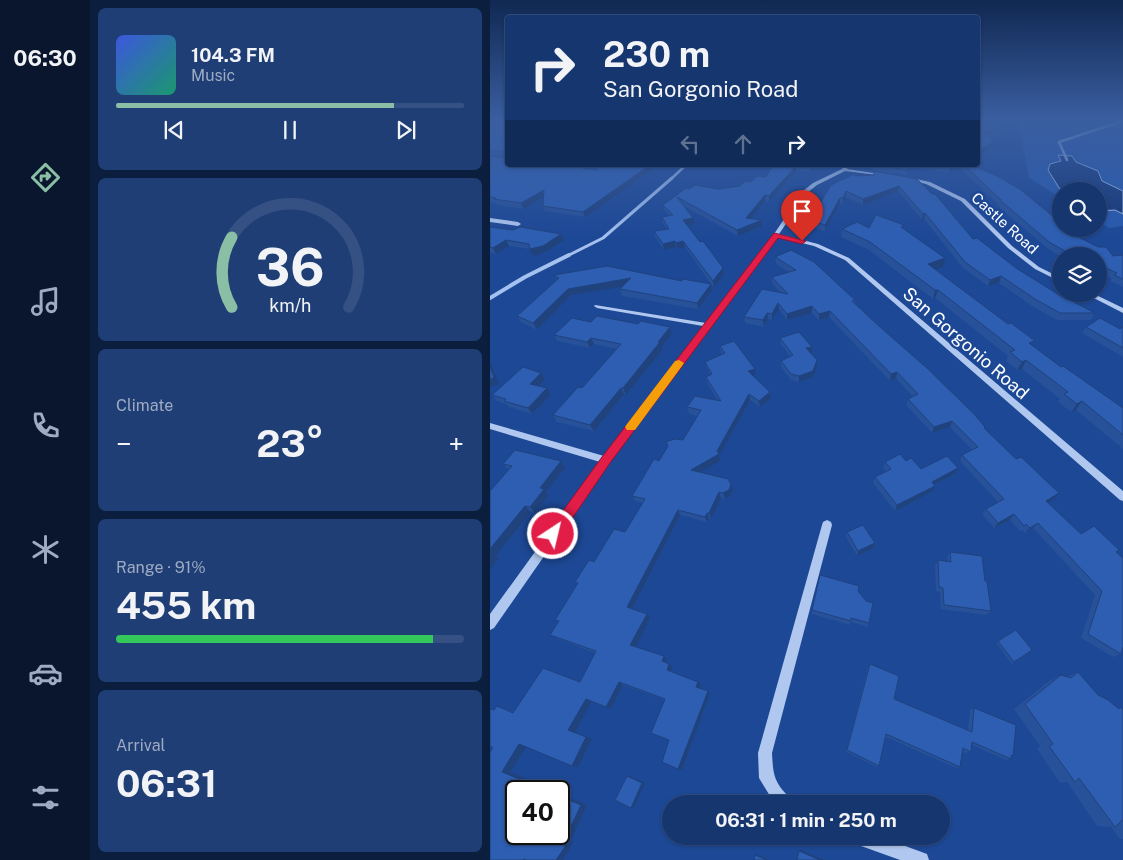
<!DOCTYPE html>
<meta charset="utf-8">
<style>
:root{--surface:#163670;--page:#1f3e75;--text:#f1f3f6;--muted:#9eabc3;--line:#355083;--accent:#8abfa5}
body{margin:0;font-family:"Public Sans",sans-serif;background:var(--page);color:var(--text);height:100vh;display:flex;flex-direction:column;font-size:19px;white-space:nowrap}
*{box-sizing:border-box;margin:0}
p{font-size:16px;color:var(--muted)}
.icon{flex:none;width:28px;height:28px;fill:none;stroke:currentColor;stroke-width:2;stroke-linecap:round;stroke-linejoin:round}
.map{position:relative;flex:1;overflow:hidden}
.details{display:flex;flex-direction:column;gap:8px;padding:8px;background:#0c1e3e;width:400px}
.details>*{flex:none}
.banner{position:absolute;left:15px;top:15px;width:475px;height:152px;border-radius:5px;box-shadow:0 1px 4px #0004,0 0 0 1px var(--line);background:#163670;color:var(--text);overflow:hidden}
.controls{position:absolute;left:562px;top:182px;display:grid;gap:10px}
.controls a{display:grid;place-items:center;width:55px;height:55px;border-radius:50%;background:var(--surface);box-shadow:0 1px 4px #0004,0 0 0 1px var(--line);font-size:25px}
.speed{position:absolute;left:15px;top:780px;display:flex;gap:10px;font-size:25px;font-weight:700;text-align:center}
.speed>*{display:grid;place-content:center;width:65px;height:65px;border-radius:50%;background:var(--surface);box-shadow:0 1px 4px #0004,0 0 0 1px var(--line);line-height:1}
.speed .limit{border:2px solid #111;border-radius:8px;background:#fff;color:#111}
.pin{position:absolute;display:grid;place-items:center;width:42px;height:42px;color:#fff;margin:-51px -21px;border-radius:50% 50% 50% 0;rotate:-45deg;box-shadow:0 0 5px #0007}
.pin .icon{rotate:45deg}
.me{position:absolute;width:55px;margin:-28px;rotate:35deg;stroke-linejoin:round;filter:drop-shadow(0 0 4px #0008)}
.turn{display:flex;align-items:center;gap:18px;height:105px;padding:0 15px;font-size:22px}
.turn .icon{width:65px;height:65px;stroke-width:2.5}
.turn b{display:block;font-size:35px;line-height:42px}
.lanes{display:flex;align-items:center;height:48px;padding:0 15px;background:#0003;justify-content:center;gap:25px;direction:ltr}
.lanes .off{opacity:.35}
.big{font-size:38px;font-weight:700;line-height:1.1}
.details .card{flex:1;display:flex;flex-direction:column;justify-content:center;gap:8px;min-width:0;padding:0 18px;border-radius:8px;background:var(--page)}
.details .dial{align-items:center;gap:0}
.dial svg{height:130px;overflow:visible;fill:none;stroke:var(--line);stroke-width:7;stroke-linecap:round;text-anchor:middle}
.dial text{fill:var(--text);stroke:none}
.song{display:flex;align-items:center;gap:15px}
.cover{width:60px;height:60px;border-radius:8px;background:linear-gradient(135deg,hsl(230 70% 55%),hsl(160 70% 35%))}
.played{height:5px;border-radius:2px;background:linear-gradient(90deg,var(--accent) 80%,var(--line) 80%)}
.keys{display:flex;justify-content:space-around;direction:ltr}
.heat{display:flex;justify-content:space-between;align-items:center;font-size:28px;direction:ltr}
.charge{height:8px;border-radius:4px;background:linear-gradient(90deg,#34c759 91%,var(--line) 0)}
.trip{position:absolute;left:172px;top:795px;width:288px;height:50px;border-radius:25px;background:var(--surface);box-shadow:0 1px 4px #0004,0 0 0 1px var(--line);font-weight:700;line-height:50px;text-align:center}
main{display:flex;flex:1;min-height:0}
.tabs{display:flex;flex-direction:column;width:90px;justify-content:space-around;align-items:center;background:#09162d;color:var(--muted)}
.tabs .icon{width:35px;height:35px}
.tabs .active{color:var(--accent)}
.tabs b{font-size:22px;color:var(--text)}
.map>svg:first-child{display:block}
</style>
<main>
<nav class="tabs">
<b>06:30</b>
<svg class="icon active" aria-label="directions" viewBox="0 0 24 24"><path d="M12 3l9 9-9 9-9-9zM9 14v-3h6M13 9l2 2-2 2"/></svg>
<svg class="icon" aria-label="music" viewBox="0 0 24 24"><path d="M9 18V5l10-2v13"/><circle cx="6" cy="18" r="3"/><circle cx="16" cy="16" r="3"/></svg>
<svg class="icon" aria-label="phone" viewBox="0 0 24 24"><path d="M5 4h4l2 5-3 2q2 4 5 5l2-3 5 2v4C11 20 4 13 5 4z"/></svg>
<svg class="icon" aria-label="climate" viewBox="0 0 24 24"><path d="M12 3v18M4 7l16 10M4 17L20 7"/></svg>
<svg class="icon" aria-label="car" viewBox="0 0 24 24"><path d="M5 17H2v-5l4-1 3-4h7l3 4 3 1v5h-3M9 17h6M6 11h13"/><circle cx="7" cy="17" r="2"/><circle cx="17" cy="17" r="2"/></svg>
<svg class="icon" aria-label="filters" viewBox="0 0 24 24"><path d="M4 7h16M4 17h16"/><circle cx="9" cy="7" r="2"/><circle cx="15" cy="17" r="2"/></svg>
</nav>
<section class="details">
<div class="card">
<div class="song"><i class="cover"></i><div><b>104.3 FM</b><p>Music</p></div></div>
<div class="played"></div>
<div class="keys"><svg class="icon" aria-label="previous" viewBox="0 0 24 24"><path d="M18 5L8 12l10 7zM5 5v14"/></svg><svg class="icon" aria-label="pause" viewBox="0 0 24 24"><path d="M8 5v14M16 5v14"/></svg><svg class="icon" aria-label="next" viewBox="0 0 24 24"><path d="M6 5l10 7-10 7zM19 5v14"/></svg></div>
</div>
<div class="card dial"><svg viewBox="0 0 100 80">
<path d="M14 69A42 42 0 1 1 86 69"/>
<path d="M14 69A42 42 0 0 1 14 26" stroke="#8abfa5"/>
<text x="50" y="56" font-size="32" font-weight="700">36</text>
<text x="50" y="72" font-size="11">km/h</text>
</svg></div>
<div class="card"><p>Climate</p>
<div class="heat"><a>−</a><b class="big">23°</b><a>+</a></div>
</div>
<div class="card"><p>Range · 91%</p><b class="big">455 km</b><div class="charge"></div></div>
<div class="card"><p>Arrival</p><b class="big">06:31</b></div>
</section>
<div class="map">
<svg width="633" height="860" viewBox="0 0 633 860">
<rect width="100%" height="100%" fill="#1d4895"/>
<polygon fill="#2759ad" points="529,119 633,119 633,226 619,228 609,221 609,191 571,191 571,198 539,178 528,121"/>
<polygon fill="#143573" stroke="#a4c1f0" points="568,155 582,156 586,162 608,171 612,181 633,191 633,214 625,210 609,211 609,191 571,191 558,170 560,164 571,161"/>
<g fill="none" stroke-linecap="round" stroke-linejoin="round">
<g stroke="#a4c1f0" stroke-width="2.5">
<polyline points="577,160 569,142 633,121"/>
<polyline points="181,179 196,165"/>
</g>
<polyline stroke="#a4c1f0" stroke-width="3" points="77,256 113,238 182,178"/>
<polyline stroke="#a4c1f0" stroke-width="4" points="0,298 35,277 79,255"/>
<g fill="#b0c8ef" fill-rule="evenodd">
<polygon points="354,165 358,165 357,169 397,175 395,176 355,171 327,185 317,193 289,234 328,244 359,258 633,491 633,501 630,500 355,260 324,246 287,237 119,463 4,628 0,630 0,614 110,462 0,429 0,423 114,456 213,326 107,308 104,306 105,305 216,323 284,234 313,191 323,183 352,169"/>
<polygon points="416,177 440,182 475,199 522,246 549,267 571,278 571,282 545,269 518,248 471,201 436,184 416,179"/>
<polygon points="0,218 28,222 31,224 28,226 0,222"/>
<polygon points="596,294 604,294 633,308 633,313"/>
<path d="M337,520L341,522L342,525L282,753C283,771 283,781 297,795C300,798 302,799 304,804H285L269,778L268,753L332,525L333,522Z"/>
<polygon points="358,836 388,836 437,854 439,860 410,860 360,842"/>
</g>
</g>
<g fill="#275199" fill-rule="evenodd">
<path d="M0,119H18V165H164L161,167L162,170L95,217L55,211L53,206V197L34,209L7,205L6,203L0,202ZM0,155L16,157L15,158Z"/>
<polygon points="283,165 324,165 320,172 306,171 279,201 275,201 261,219 272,220 272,226 248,236 194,206 205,224 197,225 210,242 233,268 234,274 224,288 221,284 222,290 208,309 132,296 130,289 133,286 81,295 47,330 31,322 27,316 67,280 64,275 192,281 221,284 195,247 187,249 186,247 174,250 165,237 164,231 177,229 173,223 172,217 180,216 174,210 173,205 199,189 228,189 250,186 261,182 276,177"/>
<polygon points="383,165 472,165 459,173 415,166 418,170 417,175 383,170"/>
<polygon points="474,165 588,237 623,256 633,255 633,287 620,281 622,279 609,273 609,256 571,257 557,248 508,206 508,204 472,170"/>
<polygon points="366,176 427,179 483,239 526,268 577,300 605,313 601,320 567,320 542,306 509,283 498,286 473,268 434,219 432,220 408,191 373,205 356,197 353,204 350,203 335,231 315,225 315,219 327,208"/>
<polygon points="0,227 74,240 56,252 43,256 40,249 19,246 6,254 0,253"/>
<polygon points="352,229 413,229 453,267 445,269 542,346 571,367 633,408 633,449 586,410 581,412 568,402 570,399 532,369 527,370 516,361 518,356 445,298 443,299 379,250 351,237"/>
<polygon points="285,257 365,300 365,303 495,427 495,429 564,499 558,502 591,534 626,552 631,654 623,657 591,638 605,595 543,528 535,533 532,530 530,531 520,520 504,528 492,514 496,509 508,502 470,461 472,455 482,450 460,427 442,433 416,405 418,399 423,397 406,378 400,381 339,317 329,320 322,313 297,320 289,309 282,320 278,319 274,327 255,323 254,317 291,293 282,283 282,277 299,272 286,264"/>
<polygon points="101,322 180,327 182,334 172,346 173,349 136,395 134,394 104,431 67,422 63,415 92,388 127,349 104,344 100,348 67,341 64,335"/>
<polygon points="596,327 630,329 633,327 633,357 592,333"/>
<polygon points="290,338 322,347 322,353 321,353 327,366 323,377 309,382 301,380 291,367 291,361 300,356 291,345"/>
<polygon points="230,346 265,369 265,375 263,376 280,392 281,398 270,407 260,400 229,456 230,461 210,472 241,484 243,490 240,496 235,499 231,498 221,519 219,518 217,522 190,515 142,609 160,618 146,647 174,656 177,660 176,663 179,664 183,667 181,672 211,685 210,688 218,691 220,694 192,770 179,740 175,700 133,685 121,709 102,701 85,732 102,739 88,767 36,747 20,772 69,834 69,793 97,805 81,840 82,845 73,860 0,860 3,748 5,710 7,706 24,712 90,682 105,653 66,638 60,635 68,622 65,620 87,584 85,582 104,562 135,532 152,503 145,501 142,496 169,461 193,440 208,416 199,414 197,407 228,401 217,383 216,377 220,375 217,368 215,362 232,354 231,352"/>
<polygon points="51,373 55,380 49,386 57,388 61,395 42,414 19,407 16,404 7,401 2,395"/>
<polygon points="416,461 431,469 465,474 444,485 443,491 405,511 383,483 385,477 396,471 393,468 395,462"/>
<polygon points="13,464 75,468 56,492 59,495 45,513 41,512 6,555 9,558 0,570 19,470"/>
<polygon points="357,532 385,543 384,548 367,556 356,537"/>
<polygon points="460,552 495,581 501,611 496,615 451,609 450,592 446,591 445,565 448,560 458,562 457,557"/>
<polygon points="368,591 379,623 377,627 360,622 360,625 322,614 322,610"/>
<polygon points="508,641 542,650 522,664 506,643"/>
<polygon points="380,664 404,699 478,730 480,710 484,708 523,756 521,756 521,759 516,760 482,745 481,752 476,753 472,751 470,767 466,768 396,737 389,766 387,767 356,752 378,667"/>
<polygon points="588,672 608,695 628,708 630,707 633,710 633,839 630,839 621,827 607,826 577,782 570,783 547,749 550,746 524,709 559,681 571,675 577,677"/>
</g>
<g fill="#20427d">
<polygon points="488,119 495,119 488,121"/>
<polygon points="511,128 509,133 491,135 493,130"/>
<polygon points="503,142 502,147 488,156 488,151"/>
<polygon points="156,165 164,165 161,167 162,170 95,217 93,212"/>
<polygon points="321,165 324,165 320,172 320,167"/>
<polygon points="464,165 472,165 459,173 460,167"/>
<polygon points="306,166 306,171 279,201 279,196"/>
<polygon points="409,186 408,191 373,205 373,199"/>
<polygon points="54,190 56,195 34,209 31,203"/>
<polygon points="356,191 356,197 353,204 353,198"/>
<polygon points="275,195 275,201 257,224 256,218"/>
<polygon points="350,198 350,203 335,231 335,225"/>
<polygon points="435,213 434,219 432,220 433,214"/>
<polygon points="203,218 205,224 194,226 193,220"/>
<polygon points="272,220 272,226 248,236 247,230"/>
<polygon points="71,234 74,240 56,252 43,256 40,249"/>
<polygon points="16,240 19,246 6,254 3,248"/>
<polygon points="185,241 186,247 174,250 173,244"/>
<polygon points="193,241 195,247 187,249 186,243"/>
<polygon points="455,258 453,267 436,272 438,264"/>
<polygon points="233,268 234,274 224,288 223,281"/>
<polygon points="511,276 509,283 498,286 500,280"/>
<polygon points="141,278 143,285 81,295 47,330 43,323 78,289"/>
<polygon points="221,284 222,290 208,309 207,303"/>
<polygon points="445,290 448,290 445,298 443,299"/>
<polygon points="288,303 289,309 282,320 282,314"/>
<polygon points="322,306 322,313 297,320 297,314"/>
<polygon points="340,311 339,317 329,320 329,314"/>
<polygon points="277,313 278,319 274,327 273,320"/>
<polygon points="180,327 182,334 172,346 173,349 136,395 133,388 168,342"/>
<polygon points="101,338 104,344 100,348 97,342"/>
<polygon points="322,347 322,353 316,355 316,348"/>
<polygon points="327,360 327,366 323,377 309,382 309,376"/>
<polygon points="536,360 532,369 527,370 532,362"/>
<polygon points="0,362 9,384 0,387"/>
<polygon points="265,369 265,375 259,378 258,371"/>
<polygon points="407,372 406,378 400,381 401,374"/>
<polygon points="51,373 55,380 44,390 40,384"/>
<polygon points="57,388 61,395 42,414 38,408"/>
<polygon points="131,388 134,394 104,431 100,425"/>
<polygon points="280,392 281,398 270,407 269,401"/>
<polygon points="259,394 260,400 229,456 230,461 204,476 201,470 227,451"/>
<polygon points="592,401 586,410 581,412 587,404"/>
<polygon points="462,421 460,427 442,433 444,427"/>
<polygon points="71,461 75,468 56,492 59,495 45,513 40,507 50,488"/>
<polygon points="468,468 465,474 439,487 442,482"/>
<polygon points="241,484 243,490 240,496 235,499 233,493"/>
<polygon points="445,486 443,491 405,511 407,505"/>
<polygon points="229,492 231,498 221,519 219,513"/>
<polygon points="569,493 564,499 552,506 556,501"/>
<polygon points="35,506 41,512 6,555 9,558 0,570 0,549"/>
<polygon points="188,510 190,515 141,611 137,607"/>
<polygon points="217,513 219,518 217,522 215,517"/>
<polygon points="524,514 520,520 504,528 508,523"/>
<polygon points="548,523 543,528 535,533 540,528"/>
<polygon points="385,543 384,548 367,556 368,551"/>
<polygon points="157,614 160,618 145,649 140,645"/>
<polygon points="174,656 177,660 175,665 172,661"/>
<polygon points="179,664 183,667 180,673 177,670"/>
<polygon points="129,682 133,685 121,709 116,707"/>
<polygon points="208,682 211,685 209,690 206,687"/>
<polygon points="218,691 220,694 192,770 188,769"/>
<polygon points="96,699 102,701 85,732 102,739 88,767 82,766 78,730"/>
<polygon points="29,744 37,746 20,772 65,791 58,791 12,772"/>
<polygon points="137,776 139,776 155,783 144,807 141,808"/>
<polygon points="69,793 97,805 81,840 82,845 73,860 66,860"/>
<polygon points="309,849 334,860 330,860 309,851"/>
<polygon points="266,854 279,860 277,860 265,855"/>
</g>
<g fill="#2d5eb2" stroke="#20427d">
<polygon points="0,119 18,119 18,165 73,165 106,170 110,166 105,165 160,165 93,212 53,206 54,190 31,203 4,199 6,198 0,197 0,156 15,158 17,154 16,152 0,150"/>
<polygon points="488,119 488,121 501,119 511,128 493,130 503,142 488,151"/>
<polygon points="283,165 321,165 320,167 306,166 279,196 275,195 256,218 272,220 247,230 187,197 203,218 193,220 210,242 213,241 233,268 223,281 193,241 186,243 185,241 173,244 164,231 179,229 172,217 183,215 173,205 196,188 199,189 205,185 228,189 250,186 255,181 261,182 267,176 276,177"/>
<polygon points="385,165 414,165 418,170"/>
<polygon points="444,165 464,165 460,167"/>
<polygon points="474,165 482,165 511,178 531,190 571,223 571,229 579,229 588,237 608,247 616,247 623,256 633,255 633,279 624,275 627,273 609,265 609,256 584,256 559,242 510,200 511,200"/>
<polygon points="384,171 427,179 442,194 445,194 483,239 487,238 526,268 577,300 578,299 605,313 570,313 545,299 511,276 500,280 475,262 435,213 433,214 409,186 373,199 356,191 353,198 350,198 335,225 315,219 323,207 327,208 341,185 366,173 365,176 384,175"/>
<polygon points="386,215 414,225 411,227 455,258 438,264 518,324 521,323 545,341 539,343 571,367 573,366 633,408 633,435 592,401 587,404 574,394 578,392 536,360 532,362 520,352 525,350 448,290 445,290 380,242 352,229 367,222 379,228"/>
<polygon points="0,227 23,230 30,227 71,234 53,246 40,249 39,244 16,240 3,248 0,247"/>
<polygon points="301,250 324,262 365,300 362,301 390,327 438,369 484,414 495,427 494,428 526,459 531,457 569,493 556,501 591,534 604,526 629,550 626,552 633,558 633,647 631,654 598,634 612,591 548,523 540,528 536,524 534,526 524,514 508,523 496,509 514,499 472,455 488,447 462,421 444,427 418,399 428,394 407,372 401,374 340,311 329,314 322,306 297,314 288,303 282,314 277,313 273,320 254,317 272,289 298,294 282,277 306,270 285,257"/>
<polygon points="117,266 192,281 193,279 221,284 207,303 130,289 141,278 78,289 43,323 27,316 69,278 64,275"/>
<polygon points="107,316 148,324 151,321 180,327 168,342 170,342 133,388 131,388 100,425 63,415 88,387 92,388 131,344 101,338 97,342 64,335 82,318 101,322"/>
<polygon points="610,318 630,329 633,327 633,348 596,327"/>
<polygon points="309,332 322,347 316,348 327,360 323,371 309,376 301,374 291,361 303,355 290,338"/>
<polygon points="244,341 265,369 258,371 280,392 269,401 259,394 227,451 229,454 201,470 238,479 241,484 239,490 233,493 229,492 219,513 217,513 215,517 188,510 137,607 157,614 140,645 174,656 172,661 179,664 177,670 208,682 206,687 218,691 188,769 172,762 179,740 161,733 175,699 129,682 116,707 96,699 78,730 96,737 82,766 29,744 12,772 58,791 26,791 26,834 69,834 69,796 91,805 74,841 75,847 66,860 36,860 34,859 33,860 0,860 0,752 3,748 0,746 0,709 4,710 7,706 23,713 53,668 90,682 106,651 60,635 69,621 65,620 88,583 85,582 99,560 104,562 124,529 135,532 155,499 142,496 164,459 169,461 178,446 176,442 185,439 193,440 211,410 197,407 205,396 231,401 216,377 222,374 215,362 235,353 230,346"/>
<polygon points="0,366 4,378 0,379"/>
<polygon points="33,367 51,373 40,384 57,388 38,408 14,401 16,399 2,395"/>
<polygon points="25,450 71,461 50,488 54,489 40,507 35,506 0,549 0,491 22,466 13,464"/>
<polygon points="410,454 416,461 421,458 431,469 457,456 468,468 442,482 445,486 407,505 385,477 401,469 395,462"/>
<polygon points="373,525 385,543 368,551 357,532"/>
<polygon points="460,552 492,556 495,581 497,581 501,611 454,605 453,588 449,587 448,560 461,562"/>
<polygon points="330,575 369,586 368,591 376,601 383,603 379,623 361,618 361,621 322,610"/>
<polygon points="526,630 542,650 524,662 508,641"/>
<polygon points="380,664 409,676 404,699 482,732 484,708 526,725 523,756 521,755 521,759 482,742 481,752 473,748 470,767 396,734 389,766 357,750"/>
<polygon points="588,672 608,695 618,700 629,709 630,707 633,710 633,821 632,820 625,827 589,778 585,782 559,746 563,744 535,704 571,675 581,678"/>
<polygon points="137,776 152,783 141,808 125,800"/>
<polygon points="309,851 330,860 307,860"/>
<polygon points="265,855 277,860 264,860"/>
</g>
<linearGradient id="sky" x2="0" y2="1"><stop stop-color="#102852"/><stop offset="0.5" stop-color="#3a5ea0"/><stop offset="1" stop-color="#3a5ea0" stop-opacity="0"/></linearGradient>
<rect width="633" height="239" fill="url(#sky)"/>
<polygon fill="#e11d48" stroke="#92132f" points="284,233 316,241 312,244 288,238 120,463 68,539 63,541 59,539 57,534 59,530 112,457"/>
<polygon fill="#f59e0b" points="189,360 194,363 192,366 145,430 137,430 135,427 137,424 185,361"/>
<g text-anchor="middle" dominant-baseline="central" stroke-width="5" stroke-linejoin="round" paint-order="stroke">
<g font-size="15" fill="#fff" stroke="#1d4895">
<text transform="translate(515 223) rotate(42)">Castle Road</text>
</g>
<g font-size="18" fill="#fff" stroke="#1d4895">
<text transform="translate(476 343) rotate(41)">San Gorgonio Road</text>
</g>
</g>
</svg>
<div class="controls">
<a><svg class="icon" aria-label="search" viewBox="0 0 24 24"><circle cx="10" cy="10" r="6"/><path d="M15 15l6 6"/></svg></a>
<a><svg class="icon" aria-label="layers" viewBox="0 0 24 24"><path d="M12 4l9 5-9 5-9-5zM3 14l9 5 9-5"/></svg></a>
</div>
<div class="speed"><div class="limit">40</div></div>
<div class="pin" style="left:312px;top:241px;background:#d93025"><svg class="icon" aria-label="arrive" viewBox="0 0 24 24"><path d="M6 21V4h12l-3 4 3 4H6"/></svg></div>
<svg class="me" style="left:63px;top:534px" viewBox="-20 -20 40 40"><circle r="17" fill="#e11d48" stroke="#fff" stroke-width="3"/><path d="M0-11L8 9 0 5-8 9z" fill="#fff"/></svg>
<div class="trip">06:31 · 1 min · 250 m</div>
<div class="banner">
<div class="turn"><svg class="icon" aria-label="right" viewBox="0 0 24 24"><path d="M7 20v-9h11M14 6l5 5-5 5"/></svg><div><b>230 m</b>San Gorgonio Road</div></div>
<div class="lanes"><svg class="icon off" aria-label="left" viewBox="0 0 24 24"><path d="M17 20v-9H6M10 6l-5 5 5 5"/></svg><svg class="icon off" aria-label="ahead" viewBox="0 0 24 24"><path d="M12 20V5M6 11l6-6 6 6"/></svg><svg class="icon" aria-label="right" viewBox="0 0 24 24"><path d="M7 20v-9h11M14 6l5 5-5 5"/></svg></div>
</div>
</div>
</main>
